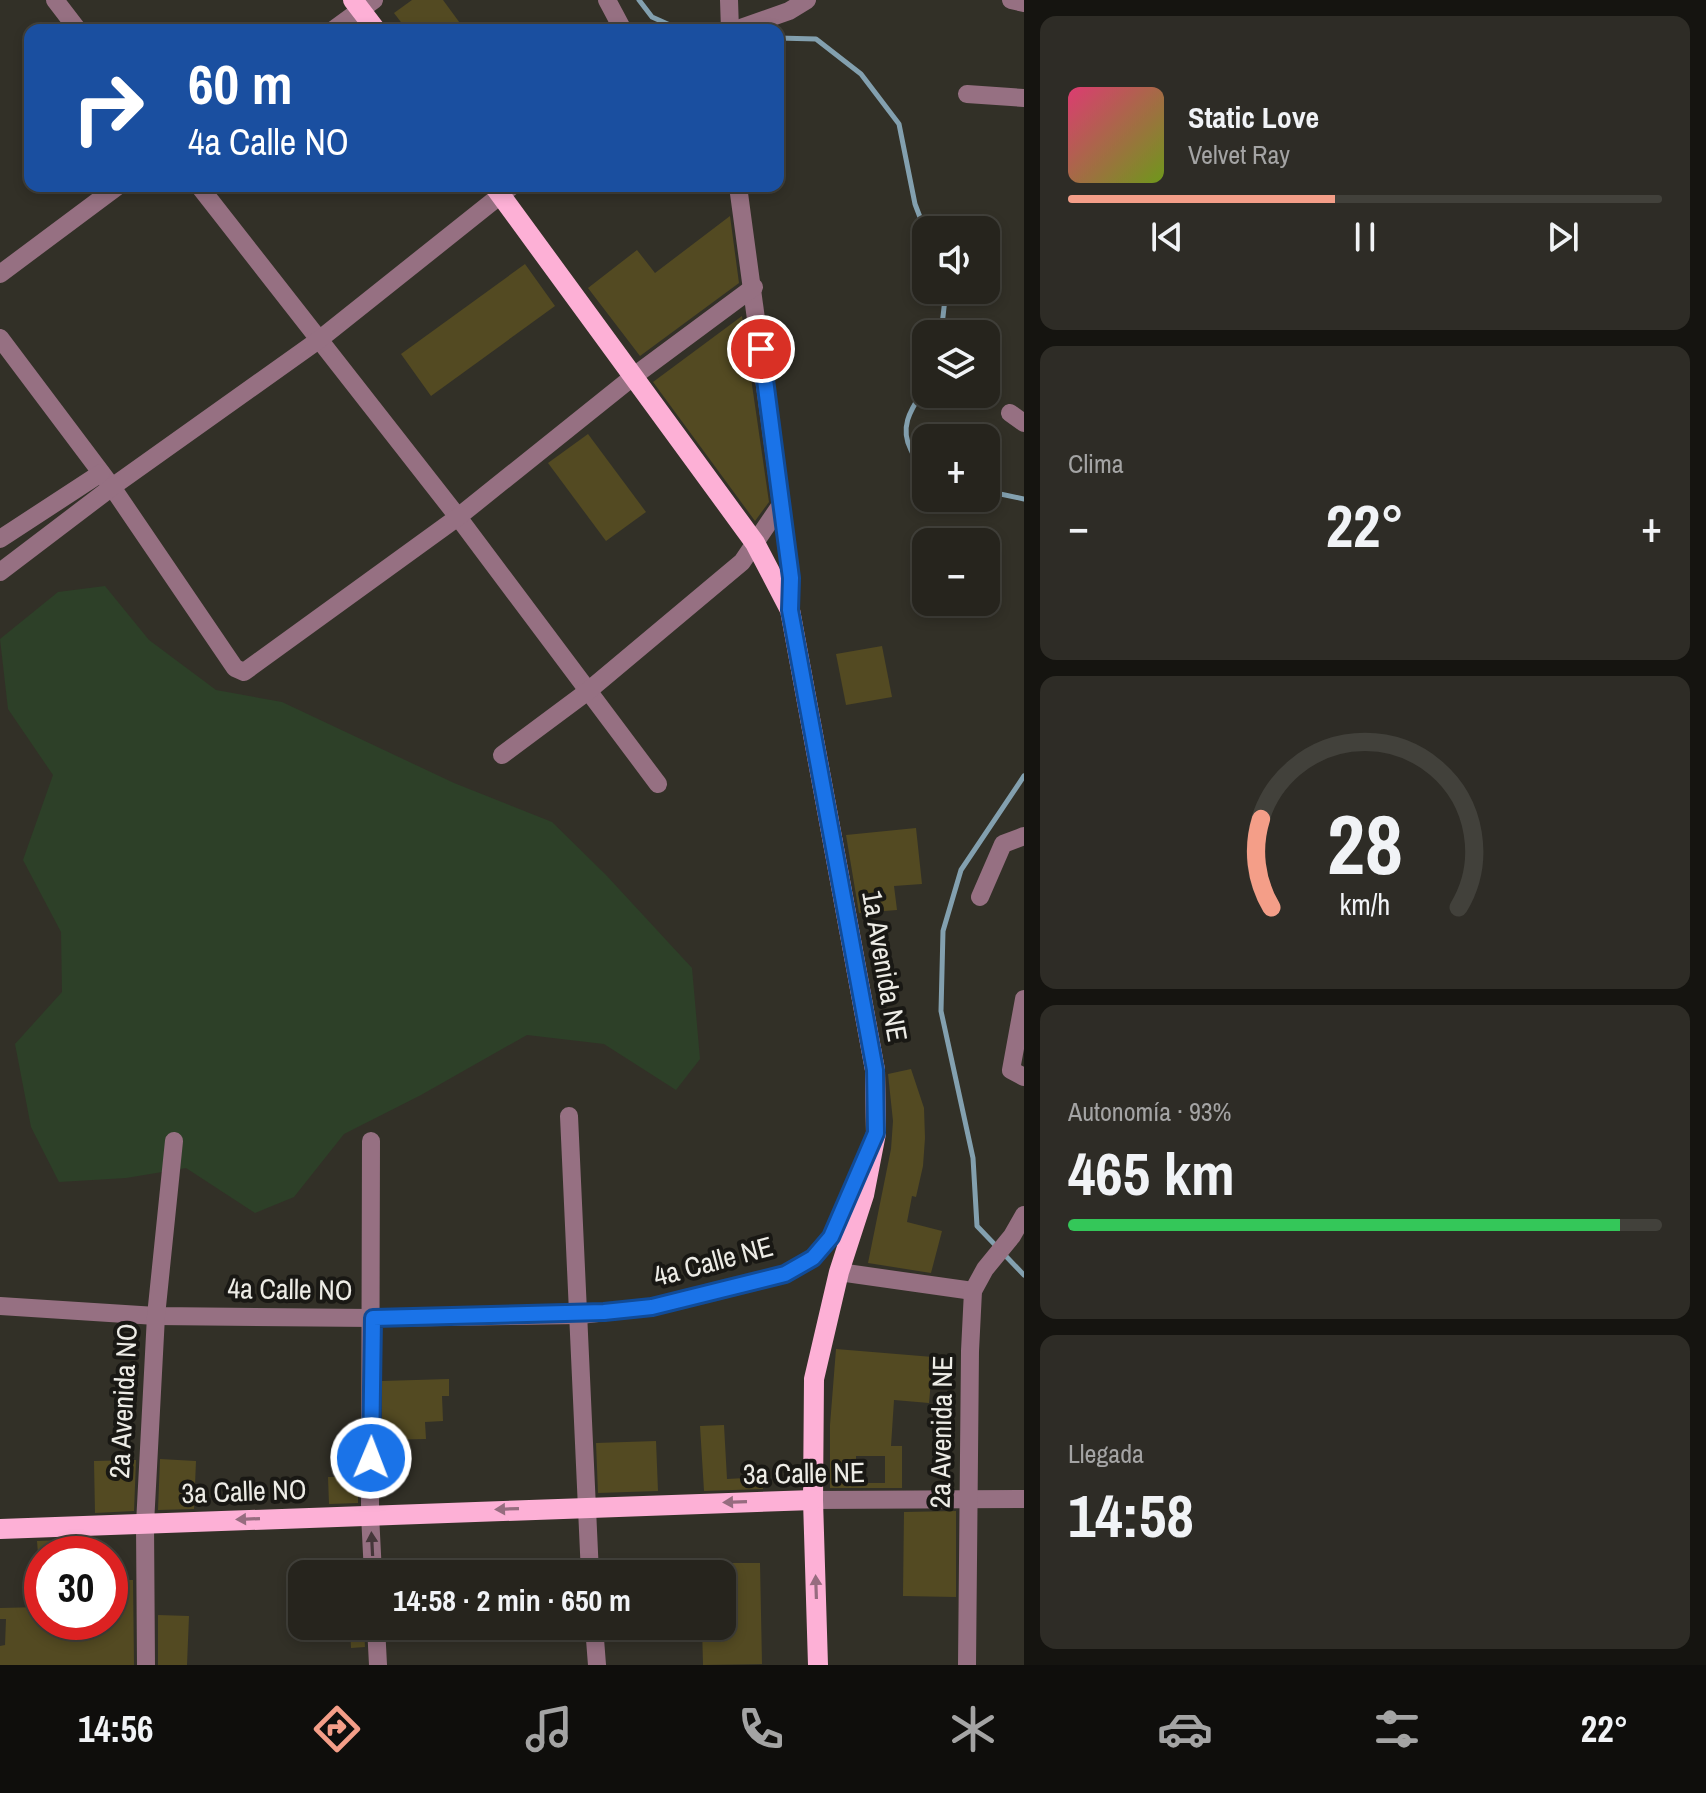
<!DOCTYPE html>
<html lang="es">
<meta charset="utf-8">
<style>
:root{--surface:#26241d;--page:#2e2c26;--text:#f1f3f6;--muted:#a4a4a4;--line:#42413b;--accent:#f49e88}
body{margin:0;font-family:"Archivo Narrow",sans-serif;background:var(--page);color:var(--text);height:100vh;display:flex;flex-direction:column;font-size:30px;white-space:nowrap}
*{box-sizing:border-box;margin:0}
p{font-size:26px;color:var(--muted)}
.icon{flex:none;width:44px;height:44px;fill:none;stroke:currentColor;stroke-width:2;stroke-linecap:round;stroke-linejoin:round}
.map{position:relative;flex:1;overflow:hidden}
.panel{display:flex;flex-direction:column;gap:16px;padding:16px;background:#151410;width:682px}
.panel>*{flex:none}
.hud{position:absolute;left:24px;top:24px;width:760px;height:168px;border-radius:16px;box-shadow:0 4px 12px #0003,0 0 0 2px var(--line);background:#1a4fa0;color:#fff;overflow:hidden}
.buttons{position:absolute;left:912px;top:216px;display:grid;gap:16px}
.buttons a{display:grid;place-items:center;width:88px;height:88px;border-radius:16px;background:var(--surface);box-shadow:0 4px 12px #0003,0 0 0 2px var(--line);font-size:40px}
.speed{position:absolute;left:24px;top:1536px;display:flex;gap:16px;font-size:40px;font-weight:700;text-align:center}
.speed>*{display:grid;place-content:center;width:104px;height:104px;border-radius:50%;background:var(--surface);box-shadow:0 4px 12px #0003,0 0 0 2px var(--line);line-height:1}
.speed .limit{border:12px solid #d22;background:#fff;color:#111}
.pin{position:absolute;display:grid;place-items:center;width:68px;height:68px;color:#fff;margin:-34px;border:4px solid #fff;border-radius:50%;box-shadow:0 2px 8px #0007}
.me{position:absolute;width:88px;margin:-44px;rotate:1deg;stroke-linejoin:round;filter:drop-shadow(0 0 6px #0008)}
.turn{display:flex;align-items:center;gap:28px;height:168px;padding:0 32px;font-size:36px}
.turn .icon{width:104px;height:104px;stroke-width:2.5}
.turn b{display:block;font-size:56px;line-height:68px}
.big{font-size:60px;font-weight:700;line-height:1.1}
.panel .card{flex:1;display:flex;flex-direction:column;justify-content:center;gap:12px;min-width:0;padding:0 28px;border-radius:16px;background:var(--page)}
.panel .dial{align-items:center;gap:0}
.dial svg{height:208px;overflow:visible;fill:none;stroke:var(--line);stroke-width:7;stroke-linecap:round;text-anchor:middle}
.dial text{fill:var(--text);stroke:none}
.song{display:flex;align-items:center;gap:24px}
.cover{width:96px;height:96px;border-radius:12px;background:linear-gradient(135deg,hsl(340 70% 55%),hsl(80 70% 35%))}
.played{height:8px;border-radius:4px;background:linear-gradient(90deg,var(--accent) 45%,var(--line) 45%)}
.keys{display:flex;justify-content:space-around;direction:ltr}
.heat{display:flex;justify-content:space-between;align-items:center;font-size:44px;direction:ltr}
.charge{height:12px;border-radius:6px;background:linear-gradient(90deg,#34c759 93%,var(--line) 0)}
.trip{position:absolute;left:288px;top:1560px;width:448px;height:80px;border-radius:16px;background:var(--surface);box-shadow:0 4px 12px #0003,0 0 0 2px var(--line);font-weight:700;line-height:80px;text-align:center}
.dock{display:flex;height:128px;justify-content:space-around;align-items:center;background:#0f0e0c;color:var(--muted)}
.dock .icon{width:56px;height:56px}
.dock .current{color:var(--accent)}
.dock b{font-size:36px;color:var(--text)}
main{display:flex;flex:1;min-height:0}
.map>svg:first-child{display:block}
</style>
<main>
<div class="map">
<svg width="1024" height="1665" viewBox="0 0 1024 1665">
<rect width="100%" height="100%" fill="#323027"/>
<polygon fill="#2d4028" points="105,586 149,640 216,690 282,702 454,783 552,822 606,875 692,968 700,1059 676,1090 604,1044 527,1035 421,1095 344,1134 294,1197 255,1213 186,1168 126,1178 59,1182 31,1127 15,1044 62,992 61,932 23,860 53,775 8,709 0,639 58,592"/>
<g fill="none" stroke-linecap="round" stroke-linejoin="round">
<g stroke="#83a0af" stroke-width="5">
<polyline points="639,0 652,17 681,30"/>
<polyline points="778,38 816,39 861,74 899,124 915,204 926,233"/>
<polyline points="941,334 946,290"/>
<path d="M926,386C913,407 898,425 911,450C915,459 917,464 926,469"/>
<polyline points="986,491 1024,499"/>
<polyline points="1024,776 961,870 943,931 941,1011 973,1158 977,1226 1024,1275"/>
</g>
</g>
<g fill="#534a22" fill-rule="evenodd">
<polygon points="412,0 443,0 465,30 407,30 394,13"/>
<polygon points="730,216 739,283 640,356 588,288 637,250 655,273"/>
<polygon points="525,264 555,306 431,396 401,354"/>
<polygon points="742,316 769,502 755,521 653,382"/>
<polygon points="588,434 646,512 606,541 548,463"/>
<polygon points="882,646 892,697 846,705 836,654"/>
<polygon points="916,828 922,884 894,886 897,910 859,913 846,835"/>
<polygon points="911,1069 924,1108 925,1138 923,1166 916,1197 912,1196 907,1222 942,1231 931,1273 868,1263 891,1149 893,1121 888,1074"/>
<path d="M836,1349L933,1357L929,1403L894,1400L891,1446H902V1488H830V1425ZM856,1456H885V1483H856Z"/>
<polygon points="449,1379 449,1396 442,1396 443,1421 425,1422 426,1439 382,1440 382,1381"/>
<polygon points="724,1425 727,1479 763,1477 763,1489 704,1491 700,1426"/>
<polygon points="656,1441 658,1491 598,1493 596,1443"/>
<polygon points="358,1450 358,1503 329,1504 328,1477 341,1477 340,1451"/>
<polygon points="160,1459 196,1461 194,1509 158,1510"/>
<polygon points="136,1460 134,1511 95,1513 94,1461"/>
<polygon points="956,1511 956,1597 903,1596 904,1512"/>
<polygon points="64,1540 64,1554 38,1554 37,1541"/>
<polygon points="722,1563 760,1563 762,1664 703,1665 702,1626 722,1626"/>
<polygon points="110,1580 133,1580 134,1665 0,1665 0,1646 5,1645 6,1619 0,1619 0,1608 42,1607 42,1622 110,1622"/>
<polygon points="158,1615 189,1616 187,1665 158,1665"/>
<polygon points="350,1626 364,1626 365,1647 351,1648"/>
</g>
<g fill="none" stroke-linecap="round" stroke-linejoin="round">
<g stroke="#967082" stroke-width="18">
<polyline points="55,0 78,30"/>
<polyline points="607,0 623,30"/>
<polyline points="729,0 730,30"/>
<polyline points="1011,0 1024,3"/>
<polyline points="333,30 374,0"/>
<polyline points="735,30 789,11 807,0"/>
<polyline points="967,94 1024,98"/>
<polyline points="199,186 458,517 658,784"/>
<polyline points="738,186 791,578 790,610"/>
<polyline points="0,274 118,186"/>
<polyline points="0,338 112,487 235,668 244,672 458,517 634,376 754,287"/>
<polyline points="1010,413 1024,423"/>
<polyline points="0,539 101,473"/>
<polyline points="0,572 112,487 320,339 512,186"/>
<polyline points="502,755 588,691 742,562 780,506"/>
<polyline points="980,897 1003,844 1024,836"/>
<polyline points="1024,999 1011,1070 1024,1077"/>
<polyline points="569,1116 590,1574"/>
<polyline points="371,1141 370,1514 373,1574"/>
<polyline points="839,1272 973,1291"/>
<polyline points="0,1306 156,1316 373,1318 580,1315 652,1307 785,1274 813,1258 831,1237 867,1154"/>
<polyline points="813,1500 1024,1499"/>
<polyline points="376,1626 378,1665"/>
<polyline points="594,1626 597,1665"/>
<polyline points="146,1665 145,1524 156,1316 174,1141"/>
<polyline points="967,1665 970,1351 973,1291 985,1269 1012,1236 1024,1215"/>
</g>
<g stroke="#fdb0d6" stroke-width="20">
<polyline points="353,0 376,30"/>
<polyline points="494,186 755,543 790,610 875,1070 876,1133 864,1195 839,1272 814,1379 813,1500 818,1665"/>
<polyline points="0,1529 813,1500"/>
</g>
</g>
<defs><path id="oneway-solid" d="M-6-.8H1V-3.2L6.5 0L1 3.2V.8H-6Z" transform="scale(2)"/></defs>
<g fill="#966c7f">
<use href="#oneway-solid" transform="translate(735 1502) rotate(178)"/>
<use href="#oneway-solid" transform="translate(507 1509) rotate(178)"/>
<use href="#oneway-solid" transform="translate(248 1519) rotate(178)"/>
<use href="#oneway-solid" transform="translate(816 1587) rotate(-92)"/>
</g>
<use fill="#45373a" href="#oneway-solid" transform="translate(372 1544) rotate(-93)"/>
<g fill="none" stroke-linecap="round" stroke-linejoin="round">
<defs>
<polyline id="route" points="371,1458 373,1318 604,1312 652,1307 785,1274 813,1258 831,1237 876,1133 875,1070 790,610 791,578 761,349"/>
</defs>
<use href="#route" stroke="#114b97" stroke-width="20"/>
<use href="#route" stroke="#1a73e8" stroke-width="14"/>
</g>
<g text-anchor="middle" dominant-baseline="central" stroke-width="8" stroke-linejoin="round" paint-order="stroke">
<g font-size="28" fill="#edece6" stroke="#191814">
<text transform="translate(885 966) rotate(80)">1a Avenida NE</text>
<text transform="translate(713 1261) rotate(-15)">4a Calle NE</text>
<text transform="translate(290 1289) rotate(1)">4a Calle NO</text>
<text transform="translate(123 1401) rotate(-87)">2a Avenida NO</text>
<text transform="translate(941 1432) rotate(-89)">2a Avenida NE</text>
<text transform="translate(804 1473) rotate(-1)">3a Calle NE</text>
<text transform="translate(244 1491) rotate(-2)">3a Calle NO</text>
</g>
</g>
</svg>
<div class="buttons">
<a><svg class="icon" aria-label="sound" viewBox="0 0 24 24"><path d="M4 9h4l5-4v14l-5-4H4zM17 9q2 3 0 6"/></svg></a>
<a><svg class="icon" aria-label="layers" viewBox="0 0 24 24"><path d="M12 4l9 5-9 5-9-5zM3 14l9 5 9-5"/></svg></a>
<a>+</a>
<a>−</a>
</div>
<div class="speed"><div class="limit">30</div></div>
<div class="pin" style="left:761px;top:349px;background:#d93025"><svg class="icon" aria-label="arrive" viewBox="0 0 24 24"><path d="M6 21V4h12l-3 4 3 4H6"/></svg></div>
<svg class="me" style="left:371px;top:1458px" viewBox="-20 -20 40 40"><circle r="17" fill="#1a73e8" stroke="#fff" stroke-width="3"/><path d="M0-11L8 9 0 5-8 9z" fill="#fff"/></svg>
<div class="trip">14:58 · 2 min · 650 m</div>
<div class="hud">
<div class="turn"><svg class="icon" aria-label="right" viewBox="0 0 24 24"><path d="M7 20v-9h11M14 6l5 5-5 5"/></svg><div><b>60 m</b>4a Calle NO</div></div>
</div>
</div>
<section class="panel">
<div class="card">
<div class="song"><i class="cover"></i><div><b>Static Love</b><p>Velvet Ray</p></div></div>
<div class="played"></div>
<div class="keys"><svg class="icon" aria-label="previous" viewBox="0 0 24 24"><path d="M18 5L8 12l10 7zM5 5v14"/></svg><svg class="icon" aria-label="pause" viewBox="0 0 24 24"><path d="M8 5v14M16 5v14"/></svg><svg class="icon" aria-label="next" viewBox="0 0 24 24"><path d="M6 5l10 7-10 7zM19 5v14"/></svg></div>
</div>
<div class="card"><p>Clima</p>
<div class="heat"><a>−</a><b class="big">22°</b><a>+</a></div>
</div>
<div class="card dial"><svg viewBox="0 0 100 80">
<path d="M14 69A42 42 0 1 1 86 69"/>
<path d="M14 69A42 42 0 0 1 10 35" stroke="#f49e88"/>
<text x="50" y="56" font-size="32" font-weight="700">28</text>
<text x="50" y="72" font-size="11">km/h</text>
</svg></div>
<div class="card"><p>Autonomía · 93%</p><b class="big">465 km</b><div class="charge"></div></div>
<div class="card"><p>Llegada</p><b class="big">14:58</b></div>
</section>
</main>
<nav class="dock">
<b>14:56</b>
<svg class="icon current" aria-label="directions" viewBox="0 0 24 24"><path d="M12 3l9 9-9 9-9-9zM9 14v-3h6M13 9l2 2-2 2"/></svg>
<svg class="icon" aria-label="music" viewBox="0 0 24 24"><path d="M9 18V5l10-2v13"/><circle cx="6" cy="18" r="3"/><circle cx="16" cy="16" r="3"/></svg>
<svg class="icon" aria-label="phone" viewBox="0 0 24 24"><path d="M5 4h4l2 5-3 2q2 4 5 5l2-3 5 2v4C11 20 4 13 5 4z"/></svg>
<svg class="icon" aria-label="climate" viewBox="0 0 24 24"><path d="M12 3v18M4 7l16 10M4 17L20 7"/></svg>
<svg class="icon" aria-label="car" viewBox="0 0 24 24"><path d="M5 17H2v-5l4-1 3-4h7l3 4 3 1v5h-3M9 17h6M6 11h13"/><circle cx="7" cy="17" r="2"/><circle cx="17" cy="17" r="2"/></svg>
<svg class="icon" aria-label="filters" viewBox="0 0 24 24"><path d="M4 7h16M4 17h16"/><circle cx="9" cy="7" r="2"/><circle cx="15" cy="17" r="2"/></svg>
<b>22°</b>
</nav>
